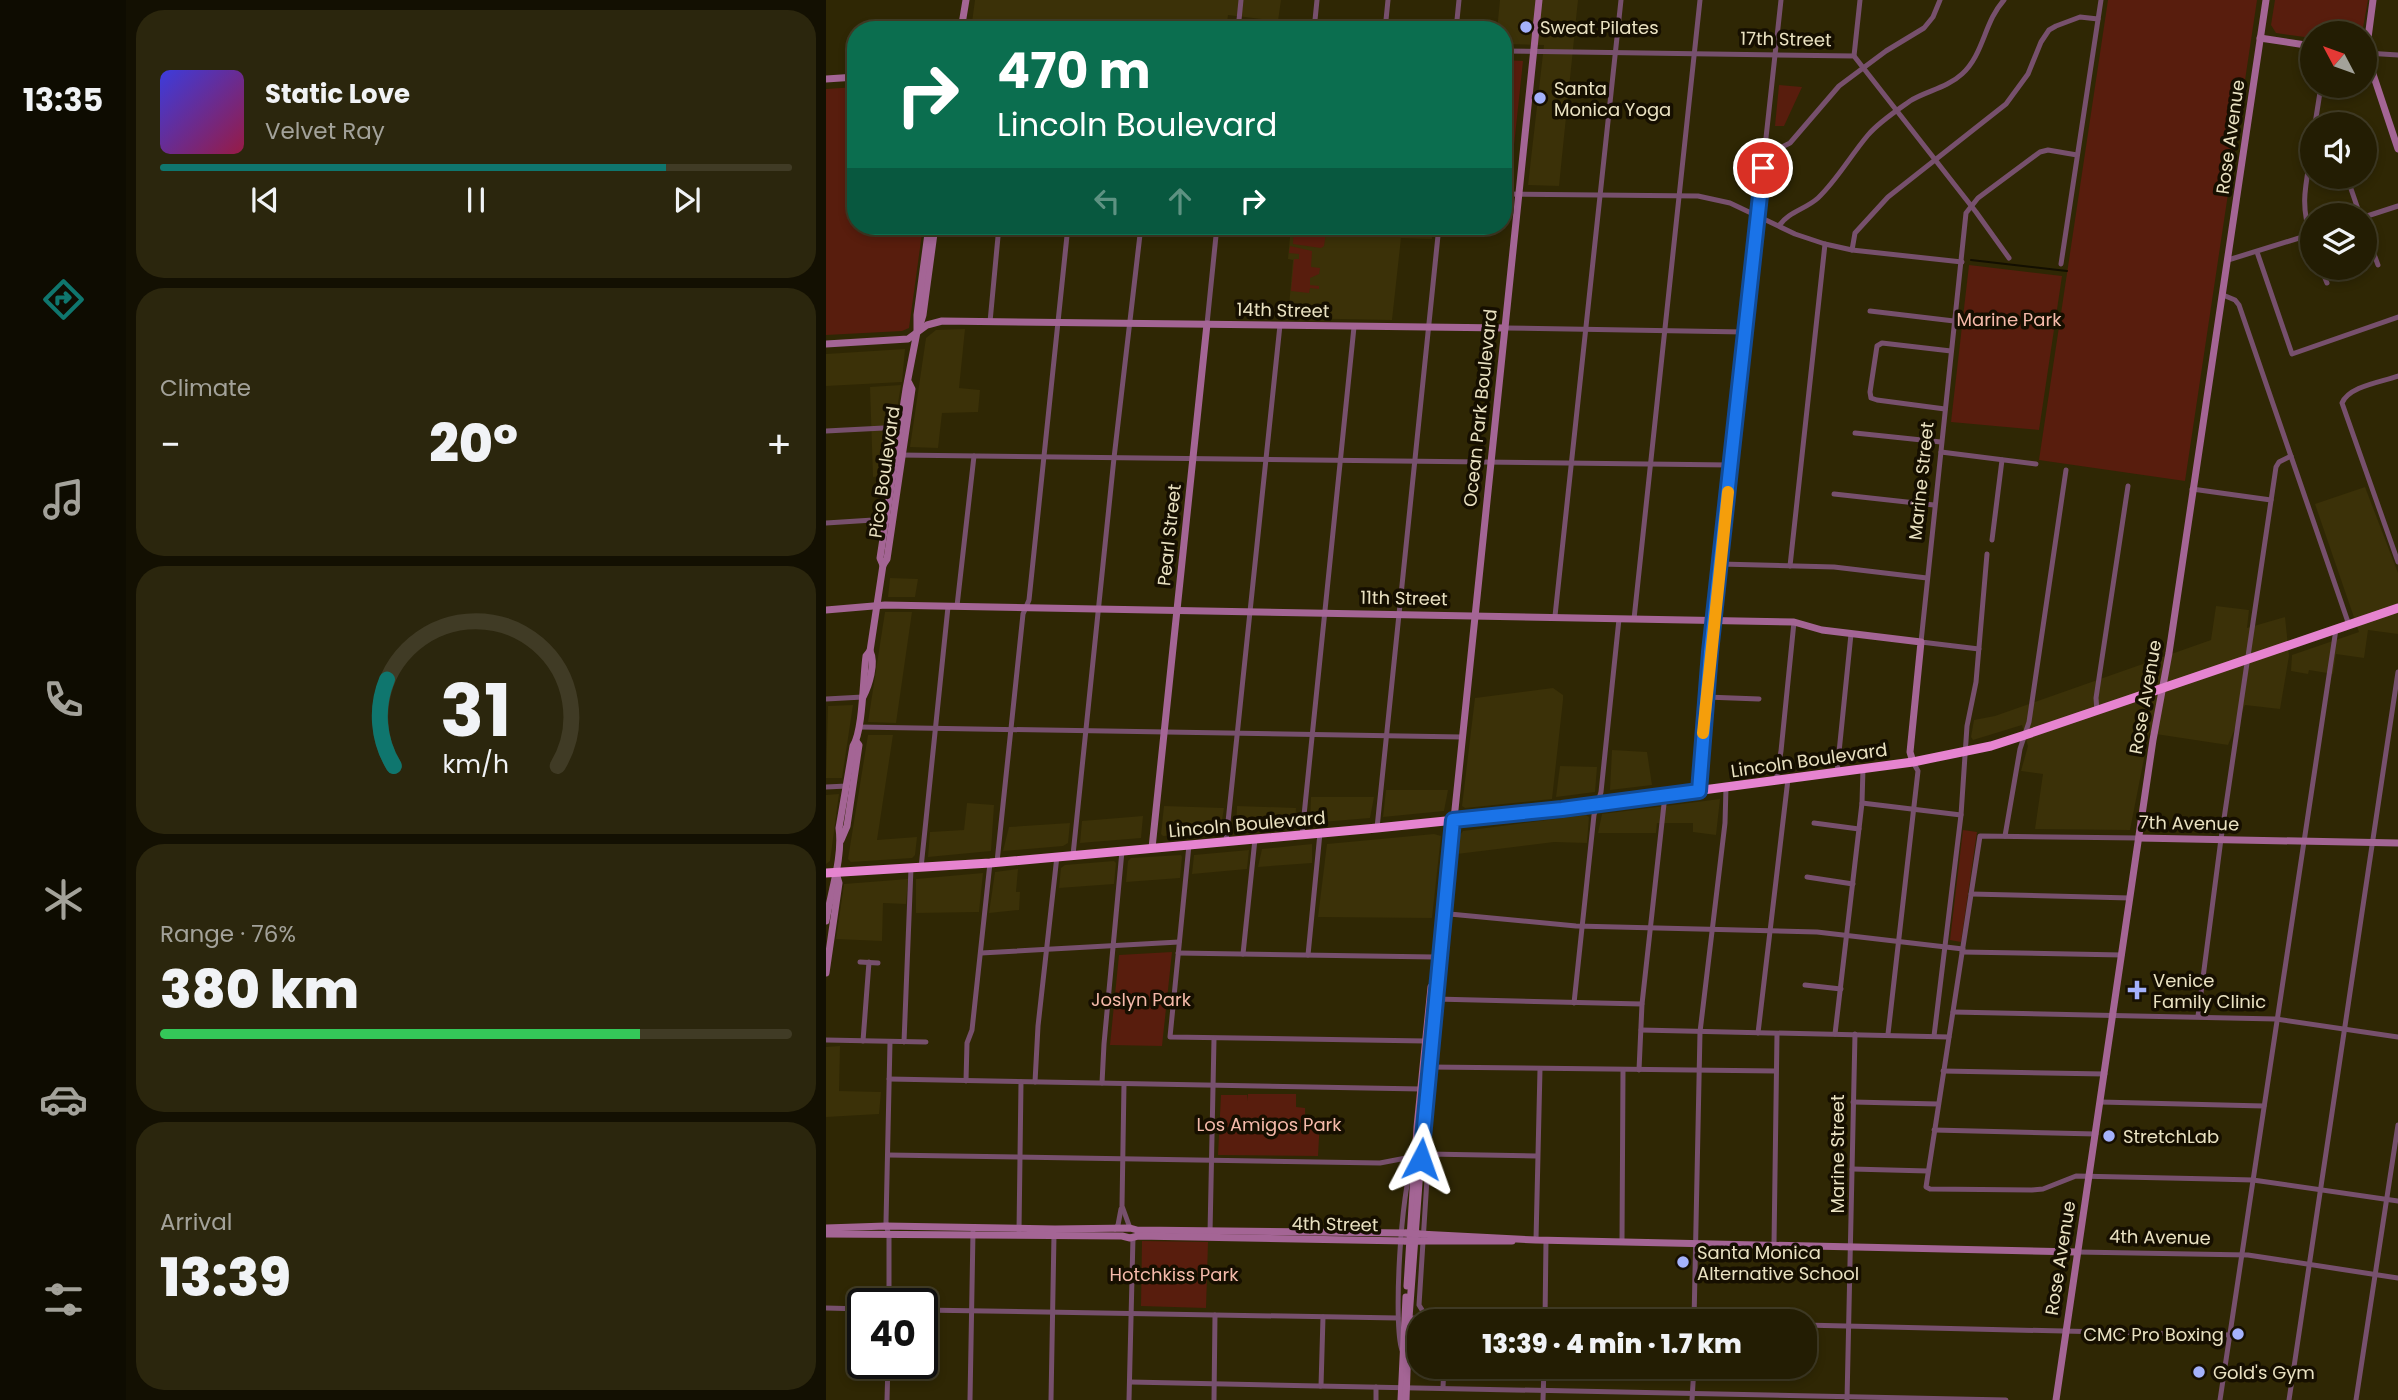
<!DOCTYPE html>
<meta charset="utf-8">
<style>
:root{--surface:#231d03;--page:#2b260d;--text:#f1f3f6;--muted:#a3a29a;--line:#403b25;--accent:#0f766e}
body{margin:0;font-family:Poppins,sans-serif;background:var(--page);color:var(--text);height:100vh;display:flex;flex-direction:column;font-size:26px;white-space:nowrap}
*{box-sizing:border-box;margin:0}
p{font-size:23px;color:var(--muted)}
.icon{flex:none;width:38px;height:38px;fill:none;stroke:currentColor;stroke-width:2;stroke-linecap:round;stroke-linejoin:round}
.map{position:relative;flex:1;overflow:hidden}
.panel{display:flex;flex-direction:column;gap:10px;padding:10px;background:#131002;width:700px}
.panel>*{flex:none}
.banner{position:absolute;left:21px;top:21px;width:665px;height:214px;border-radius:28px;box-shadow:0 4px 10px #0003,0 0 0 2px var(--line);background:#0b6e4f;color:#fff;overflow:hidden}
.needle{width:46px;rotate:311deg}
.fabs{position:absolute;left:1474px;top:21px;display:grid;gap:14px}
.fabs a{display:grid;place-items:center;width:77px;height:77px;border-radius:50%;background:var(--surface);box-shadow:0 4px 10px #0003,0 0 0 2px var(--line);font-size:35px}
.speed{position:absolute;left:21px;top:1288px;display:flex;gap:14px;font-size:35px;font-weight:700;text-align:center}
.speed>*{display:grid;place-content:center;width:91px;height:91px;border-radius:50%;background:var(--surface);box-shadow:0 4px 10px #0003,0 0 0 2px var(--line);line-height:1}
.speed .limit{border:4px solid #111;border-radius:10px;background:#fff;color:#111}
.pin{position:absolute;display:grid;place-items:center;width:60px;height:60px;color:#fff;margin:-30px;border:4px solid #fff;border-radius:50%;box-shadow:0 2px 7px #0007}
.me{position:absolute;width:77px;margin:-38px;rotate:4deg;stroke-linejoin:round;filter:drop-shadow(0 0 5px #0008)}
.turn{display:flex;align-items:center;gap:24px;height:147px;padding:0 35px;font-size:32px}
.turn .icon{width:91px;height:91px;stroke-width:2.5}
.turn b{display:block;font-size:49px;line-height:60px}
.lanes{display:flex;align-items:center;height:66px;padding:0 35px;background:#0003;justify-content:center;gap:35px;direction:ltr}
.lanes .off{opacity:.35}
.big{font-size:52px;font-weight:800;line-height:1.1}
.panel .widget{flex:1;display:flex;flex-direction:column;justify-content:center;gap:10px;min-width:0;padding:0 24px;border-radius:28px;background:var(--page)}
.panel .dial{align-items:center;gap:0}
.dial svg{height:182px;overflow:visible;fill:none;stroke:var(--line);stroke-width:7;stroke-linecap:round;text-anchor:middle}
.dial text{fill:var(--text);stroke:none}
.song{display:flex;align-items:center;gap:21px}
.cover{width:84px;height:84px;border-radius:10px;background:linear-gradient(135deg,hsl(240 70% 55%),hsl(340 70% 35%))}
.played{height:7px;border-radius:4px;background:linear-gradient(90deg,var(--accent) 80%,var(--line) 80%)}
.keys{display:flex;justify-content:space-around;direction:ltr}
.heat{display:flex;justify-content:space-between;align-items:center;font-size:38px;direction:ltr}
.charge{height:10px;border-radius:5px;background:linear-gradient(90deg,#34c759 76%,var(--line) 0)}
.trip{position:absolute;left:581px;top:1309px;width:410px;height:70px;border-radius:28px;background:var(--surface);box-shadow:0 4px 10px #0003,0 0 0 2px var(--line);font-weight:800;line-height:70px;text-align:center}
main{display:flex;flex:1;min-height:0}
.tab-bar{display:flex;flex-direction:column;width:126px;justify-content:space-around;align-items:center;background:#0e0c01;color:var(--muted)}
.tab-bar .icon{width:49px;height:49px}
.tab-bar .on{color:var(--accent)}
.tab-bar b{font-size:32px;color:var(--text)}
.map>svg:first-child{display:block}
</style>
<main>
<nav class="tab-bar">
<b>13:35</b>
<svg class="icon on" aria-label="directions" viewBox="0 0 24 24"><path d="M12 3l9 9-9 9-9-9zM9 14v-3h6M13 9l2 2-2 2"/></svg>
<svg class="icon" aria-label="music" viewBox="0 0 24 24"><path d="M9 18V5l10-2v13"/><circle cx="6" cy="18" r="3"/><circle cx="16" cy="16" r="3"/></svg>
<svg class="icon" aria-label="phone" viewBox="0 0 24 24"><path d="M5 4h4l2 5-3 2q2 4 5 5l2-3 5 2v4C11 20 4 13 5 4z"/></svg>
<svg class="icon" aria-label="climate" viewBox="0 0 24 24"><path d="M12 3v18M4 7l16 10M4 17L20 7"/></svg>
<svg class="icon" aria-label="car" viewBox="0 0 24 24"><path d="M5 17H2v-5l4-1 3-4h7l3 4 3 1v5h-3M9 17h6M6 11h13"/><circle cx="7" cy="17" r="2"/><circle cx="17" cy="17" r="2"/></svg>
<svg class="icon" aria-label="filters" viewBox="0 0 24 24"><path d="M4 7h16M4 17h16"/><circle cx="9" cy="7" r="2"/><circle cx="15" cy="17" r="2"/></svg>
</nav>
<section class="panel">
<div class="widget">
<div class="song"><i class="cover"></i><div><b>Static Love</b><p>Velvet Ray</p></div></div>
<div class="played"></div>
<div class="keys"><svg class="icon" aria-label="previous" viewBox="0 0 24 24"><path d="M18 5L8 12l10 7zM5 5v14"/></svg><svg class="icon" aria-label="pause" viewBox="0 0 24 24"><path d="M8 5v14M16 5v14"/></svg><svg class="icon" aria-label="next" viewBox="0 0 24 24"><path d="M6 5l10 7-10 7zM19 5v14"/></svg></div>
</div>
<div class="widget"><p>Climate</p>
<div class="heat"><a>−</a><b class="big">20°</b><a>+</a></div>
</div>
<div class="widget dial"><svg viewBox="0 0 100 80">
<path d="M14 69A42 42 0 1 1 86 69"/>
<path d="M14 69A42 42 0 0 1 11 31" stroke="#0f766e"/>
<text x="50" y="56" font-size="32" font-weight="700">31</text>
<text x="50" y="72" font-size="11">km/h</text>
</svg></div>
<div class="widget"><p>Range · 76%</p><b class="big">380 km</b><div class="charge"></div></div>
<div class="widget"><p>Arrival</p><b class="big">13:39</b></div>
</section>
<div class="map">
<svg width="1572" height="1400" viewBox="0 0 1572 1400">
<rect width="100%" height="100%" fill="#2f2704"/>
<g fill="#3b3108">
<polygon points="149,0 455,0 452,21 402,15 400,30 145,30"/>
<polygon points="674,0 752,0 733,186 702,185 718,45 677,44 677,30 671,30"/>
<polygon points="465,226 607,226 606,239 575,238 566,320 462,318 467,260 462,259"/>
<polygon points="139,329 133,388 154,390 152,412 116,413 112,448 84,447 100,338 110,330"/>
<polygon points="79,349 76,382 0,386 0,354"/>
<polygon points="75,385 60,476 47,477 44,387"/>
<polygon points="1539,487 1572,573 1572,634 1542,630 1538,658 1510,654 1507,674 1483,670 1482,674 1465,671 1466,655 1533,632 1489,504"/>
<polygon points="64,578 92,579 89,597 62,597"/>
<polygon points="1390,606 1423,610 1421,628 1459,617 1463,656 1454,709 1419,705 1402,745 1323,733 1304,830 1209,829 1217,774 1195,771 1202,746 1196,725 1147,740 1145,737 1148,720 1169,716 1385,640"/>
<polygon points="59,612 86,612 70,723 42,722"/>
<polygon points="727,688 737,695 737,700 726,799 639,808 636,806 649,698"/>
<polygon points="27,705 16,778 0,778 2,706"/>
<polygon points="42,735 67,735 51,840 91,837 89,855 86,858 25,862 22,859"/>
<polygon points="786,750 821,752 826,785 784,790"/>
<polygon points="734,766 771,767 769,792 730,797"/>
<polygon points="560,790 622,790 618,811 557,817"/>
<polygon points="13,794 4,861 0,864 0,795"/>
<polygon points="485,797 548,797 544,818 484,823"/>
<polygon points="894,799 890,835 867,832 867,823 831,823 830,833 772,833 776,814"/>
<polygon points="141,803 168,805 165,851 102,857 104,832 138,830"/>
<polygon points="338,806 398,808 394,832 337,836 335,834"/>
<polygon points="411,806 470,808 469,824 410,830"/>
<polygon points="760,815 763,817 761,843 728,842 631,854 633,836 637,831"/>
<polygon points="317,816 315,838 254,843 256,821"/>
<polygon points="244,823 242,843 237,846 177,851 183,827"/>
<polygon points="608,834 615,836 606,918 492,917 501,844"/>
<polygon points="486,844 486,863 432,867 436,849"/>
<polygon points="423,850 421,869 366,874 368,855"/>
<polygon points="355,855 356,857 354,878 300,882 302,861 305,858"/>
<polygon points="288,861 290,863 288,884 233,888 235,868 239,865"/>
<polygon points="192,869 190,892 194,892 193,910 163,913 169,872"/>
<polygon points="157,873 153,912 90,913 90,879"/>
<polygon points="82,879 80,904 57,903 56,941 10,939 18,884"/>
<polygon points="14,1046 13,1091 55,1092 53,1114 0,1117 0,1047"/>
</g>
<g fill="#581d0d">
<polygon points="1282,0 1431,0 1359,481 1213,460"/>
<polygon points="1449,0 1542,0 1536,33 1486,33 1486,38 1450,33 1445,25"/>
<polygon points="677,60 697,61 686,164 677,164"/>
<polygon points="953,85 976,87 958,126 949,126"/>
<polygon points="30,87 30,226 97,226 83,328 76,331 0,335 0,89"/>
<polygon points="468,226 501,226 498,246 495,248 467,244"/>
<polygon points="464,246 486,251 485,267 494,268 493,274 484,278 484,285 493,286 493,289 484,288 483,293 465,291 468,259 473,259 473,254 463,253"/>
<polygon points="1143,265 1236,276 1213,430 1125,422"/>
<polygon points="1137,830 1151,832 1135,942 1124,940"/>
<polygon points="346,952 336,1046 284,1045 293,955"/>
<polygon points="422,1094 470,1094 470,1107 479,1108 479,1119 494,1119 492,1156 392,1155 395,1095 421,1095 421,1101"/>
<polygon points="316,1241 382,1242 380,1308 315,1306"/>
</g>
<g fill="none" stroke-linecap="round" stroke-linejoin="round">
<polyline stroke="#130f01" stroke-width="2" points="1145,260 1241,271"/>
<g stroke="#77506d" stroke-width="5">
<polyline points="412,30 415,0"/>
<polyline points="488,30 491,0"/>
<polyline points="559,30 562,0"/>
<polyline points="630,30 633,0"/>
<polyline points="677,51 1028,56 1150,212 1183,258"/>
<polyline points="1540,53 1572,55"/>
<polyline points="1028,56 1034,0"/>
<polyline points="1489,124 1495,86"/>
<polyline points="939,148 954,148 964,143 1013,86 1060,51 1098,28 1107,17 1114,0"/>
<path d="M1486,148C1480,185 1473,204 1486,240"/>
<polyline points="1523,183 1534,215"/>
<polyline points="677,194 872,196 904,203 969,234 999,244 1026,250 1136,262"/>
<polyline points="1538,217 1572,206"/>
<path d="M953,226C962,212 980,209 992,198C1011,180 1025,155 1042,135C1053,122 1070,111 1084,101C1100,91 1121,88 1136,74C1158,54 1158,22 1178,0"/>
<polyline points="1538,227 1552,265"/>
<polyline points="1026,250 1029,233 1062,197 1180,104 1202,74 1215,42 1223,30 1230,26 1254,17 1272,19"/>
<polyline points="1431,252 1466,354 1572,317"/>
<polyline points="1402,260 1486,234"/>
<polyline points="1235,264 1275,0"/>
<polyline points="1495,268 1501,283"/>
<polyline points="1397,295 1409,300 1413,305 1523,625"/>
<polyline points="1044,311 1128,321"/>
<polyline points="164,322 173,226"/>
<polyline points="381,324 391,226"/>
<polyline points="679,328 918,332"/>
<path d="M1572,376C1556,382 1523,386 1516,403L1572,562"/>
<polyline points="1119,409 1051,400 1045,398 1044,392 1051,346 1056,343 1125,351"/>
<polyline points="0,431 77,427"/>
<polyline points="1029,433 1115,442"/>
<polyline points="1115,452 1210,464"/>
<polyline points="73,455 904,465"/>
<polyline points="1366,489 1445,500"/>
<polyline points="1008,494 1108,505"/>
<polyline points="0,523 63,519"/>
<polyline points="1166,540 1176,460"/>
<polyline points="894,564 1008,567 1101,578"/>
<polyline points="964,566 999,244"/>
<polyline points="131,606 148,456"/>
<polyline points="729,616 795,0"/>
<polyline points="808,619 874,0"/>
<polyline points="1153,649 1095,642 1140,213 1152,198 1214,152 1222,150 1251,155"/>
<polyline points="880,697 933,699"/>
<polyline points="0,699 37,697"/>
<polyline points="1271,711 1270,698 1302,486"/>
<polyline points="33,727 636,737"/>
<polyline points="1011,772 1025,634"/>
<polyline points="950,781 955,751 968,622"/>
<polyline points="0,787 21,786"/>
<polyline points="872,791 884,652 955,0"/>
<polyline points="1036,803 1135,815"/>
<polyline points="988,823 1033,829"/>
<polyline points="551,828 613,226"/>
<polyline points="476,835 528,327"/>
<polyline points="1179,836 1194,749 1203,722 1240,470"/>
<polyline points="1313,838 1154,836 1100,1187 1104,1189 1206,1190 1217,1189 1250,1176 1388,1179 1427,1180 1572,1201"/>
<polyline points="400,841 454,325"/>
<polyline points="363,845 344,1037 599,1041"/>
<polyline points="247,855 288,458 315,226"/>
<polyline points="171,862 197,614 203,600 242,226"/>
<polyline points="95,868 122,607"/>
<polyline points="981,877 1027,884"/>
<polyline points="1145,894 1304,898"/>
<polyline points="613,913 750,926 991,932 1137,949"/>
<polyline points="1136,952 1296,955"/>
<polyline points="155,953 353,942"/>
<polyline points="352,953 608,957"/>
<polyline points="417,954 429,839"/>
<polyline points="482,955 494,833"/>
<polyline points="34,962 52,963"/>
<polyline points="979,985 1015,989"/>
<polyline points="609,999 816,1004"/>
<polyline points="748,1003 768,815 775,792 793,619"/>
<polyline points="1127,1012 1450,1019 1572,1037"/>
<polyline points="1372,1016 1395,839 1450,467 1453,462 1465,456"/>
<polyline points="815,1030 1123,1037"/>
<polyline points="932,1033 962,779"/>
<polyline points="1009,1034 1036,803 1037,768"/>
<polyline points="1062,1034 1092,771 1087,762"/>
<polyline points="1108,1036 1135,815 1141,726 1150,682 1161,554"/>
<polyline points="0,1040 100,1042"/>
<polyline points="37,1041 43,962"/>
<polyline points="78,1042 85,868"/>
<polyline points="603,1067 950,1071"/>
<polyline points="813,1070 816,1004 839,795"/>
<polyline points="1117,1071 1279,1074"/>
<polyline points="63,1079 595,1089"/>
<polyline points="140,1081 141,1043 146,1030 164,863"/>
<polyline points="209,1082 212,1026 231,856"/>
<polyline points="276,1083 278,1044 296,851"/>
<polyline points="298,1084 296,1206 304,1228"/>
<polyline points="1027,1102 1112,1104"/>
<polyline points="1274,1102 1438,1106"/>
<polyline points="1108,1130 1270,1134"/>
<polyline points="62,1155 554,1163 601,1154 710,1156"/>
<polyline points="596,1161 601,1179 593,1305 601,1318"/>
<polyline points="1026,1169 1102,1171"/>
<polyline points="289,1229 292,1225 295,1209"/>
<polyline points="193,1231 195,1082"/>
<polyline points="384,1233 388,1039"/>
<polyline points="710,1240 714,1069"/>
<polyline points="796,1241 797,1070"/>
<polyline points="948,1244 951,1034"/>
<polyline points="1251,1252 1422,1255 1572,1278"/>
<polyline points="63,1304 63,1238 60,1222 64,1042"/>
<polyline points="0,1308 37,1309"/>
<polyline points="96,1310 572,1318"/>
<polyline points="581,1318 749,1321"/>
<polyline points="719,1321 720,1240"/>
<polyline points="868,1321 874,1032 899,823 900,787"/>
<polyline points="978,1325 1403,1335"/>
<path d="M576,1350C567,1326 575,1187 587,1163"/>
<polyline points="304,1382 1180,1400"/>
<polyline points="495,1386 497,1317"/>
<polyline points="617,1387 618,1367"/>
<polyline points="61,1400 62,1363"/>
<polyline points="144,1400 147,1232"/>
<polyline points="225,1400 228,1235"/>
<polyline points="303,1400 307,1237"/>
<polyline points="388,1400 389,1315"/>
<polyline points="550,1400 550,1387"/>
<polyline points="717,1400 718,1367"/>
<polyline points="866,1400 868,1367"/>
<polyline points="1021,1400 1029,1034"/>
<polyline points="1394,1400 1510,629"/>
<polyline points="1463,1400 1572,672"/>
<polyline points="1530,1400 1572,1125"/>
</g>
<g stroke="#a46595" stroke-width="7">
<polyline points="1547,0 1540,53 1572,149"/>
<polyline points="135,30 140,0"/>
<polyline points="1434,38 1486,46"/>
<polyline points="0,79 30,77"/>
<polyline points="94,325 97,315 109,226"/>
<polyline points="0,344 82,339 101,325 116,321 679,328"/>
<polyline points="57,565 54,558 80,389 91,332 91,315 103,226"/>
<polyline points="0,610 59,605 968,622 996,630 1095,642 1084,752 1087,762"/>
<path d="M37,697C43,686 50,663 44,651"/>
<polyline points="1313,838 1572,843"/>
<polyline points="15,840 21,826 33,745 30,741"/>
<polyline points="326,848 381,324"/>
<polyline points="620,850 622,832 625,824"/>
<path d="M0,921C5,891 17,857 13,828L27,746C37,731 37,677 40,656L44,651L57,565L61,559L86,389L83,383"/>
<polyline points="0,973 13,883 10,873"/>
<polyline points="0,1228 60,1226 229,1229 304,1228 311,1230 580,1233"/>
<polyline points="0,1234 296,1236 304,1238 312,1236 579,1241"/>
<polyline points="593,1234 710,1240 1251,1252"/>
<polyline points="593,1241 686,1241"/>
<polyline points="581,1286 591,1127 605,987"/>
<polyline points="575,1400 580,1297"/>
<polyline points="580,1400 583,1318 600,1089 713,0"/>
<polyline points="1230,1400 1327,740 1343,653 1440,0"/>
</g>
<polyline stroke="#e684d0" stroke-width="9" points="0,873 164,863 551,828 727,810 1087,762 1165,746 1199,735 1572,608"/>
<g stroke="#a46595" stroke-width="7">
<polyline points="580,1233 593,1234"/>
<polyline points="579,1241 593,1241"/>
</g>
</g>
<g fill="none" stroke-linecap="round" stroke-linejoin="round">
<defs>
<polyline id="route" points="595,1159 627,820 736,809 873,791 884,652 937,168"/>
</defs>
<use href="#route" stroke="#114b97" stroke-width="18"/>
<use href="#route" stroke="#1a73e8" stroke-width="12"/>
<polyline stroke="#f59e0b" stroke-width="12" points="877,733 902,492"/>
</g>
<g fill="#a4b2fc" stroke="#160f00" stroke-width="2.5">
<circle cx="700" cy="27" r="7"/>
<circle cx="714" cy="98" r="7"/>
<path d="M1307.5 979.5h7v7h7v7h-7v7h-7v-7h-7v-7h7z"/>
<circle cx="1283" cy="1136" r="7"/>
<circle cx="857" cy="1262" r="7"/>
<circle cx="1412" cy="1334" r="7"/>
<circle cx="1373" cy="1372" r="7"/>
</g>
<g text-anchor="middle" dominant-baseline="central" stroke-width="7" stroke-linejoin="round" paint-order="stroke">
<g font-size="18" fill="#eae2c2" stroke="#160f00" text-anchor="start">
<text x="714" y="27">Sweat Pilates</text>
<text x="728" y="88">Santa<tspan x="728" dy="21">Monica Yoga</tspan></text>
<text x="1327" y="980">Venice<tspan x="1327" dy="21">Family Clinic</tspan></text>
<text x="1297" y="1136">StretchLab</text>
<text x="871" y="1252">Santa Monica<tspan x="871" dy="21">Alternative School</tspan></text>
<text x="1398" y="1334" text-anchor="end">CMC Pro Boxing</text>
<text x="1387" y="1372">Gold's Gym</text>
</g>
<g font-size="18" fill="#eae2c2" stroke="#160f00">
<text transform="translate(960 39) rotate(1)">17th Street</text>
<text transform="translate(1404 137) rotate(-82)">Rose Avenue</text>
<text transform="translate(457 310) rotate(1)">14th Street</text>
<text transform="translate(654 408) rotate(-84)">Ocean Park Boulevard</text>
<text transform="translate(58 472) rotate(-82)">Pico Boulevard</text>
<text transform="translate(1095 481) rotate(-84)">Marine Street</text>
<text transform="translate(343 535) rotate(-84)">Pearl Street</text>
<text transform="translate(578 598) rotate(1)">11th Street</text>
<text transform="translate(1319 697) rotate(-80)">Rose Avenue</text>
<text transform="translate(983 760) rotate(-8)">Lincoln Boulevard</text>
<text transform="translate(1363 823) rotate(1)">7th Avenue</text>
<text transform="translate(421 824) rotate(-5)">Lincoln Boulevard</text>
<text transform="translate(1011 1154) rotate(-90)">Marine Street</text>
<text transform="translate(509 1224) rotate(1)">4th Street</text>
<text transform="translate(1334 1237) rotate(1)">4th Avenue</text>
<text transform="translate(1234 1258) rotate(-81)">Rose Avenue</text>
</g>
<g font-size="18" fill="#f5baaa" stroke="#160f00">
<text x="1183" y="319">Marine Park</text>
<text x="315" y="999">Joslyn Park</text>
<text x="443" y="1124">Los Amigos Park</text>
<text x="348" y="1274">Hotchkiss Park</text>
</g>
</g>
</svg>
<div class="fabs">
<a><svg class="needle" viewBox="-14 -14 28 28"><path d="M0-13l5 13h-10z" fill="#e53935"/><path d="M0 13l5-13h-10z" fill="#a3a29a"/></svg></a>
<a><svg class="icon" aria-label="sound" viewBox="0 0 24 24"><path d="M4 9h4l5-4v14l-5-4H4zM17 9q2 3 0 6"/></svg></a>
<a><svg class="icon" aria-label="layers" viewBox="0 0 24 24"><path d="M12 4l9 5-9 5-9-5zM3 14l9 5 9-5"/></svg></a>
</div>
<div class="speed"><div class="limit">40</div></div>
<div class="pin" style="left:937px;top:168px;background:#d93025"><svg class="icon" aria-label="arrive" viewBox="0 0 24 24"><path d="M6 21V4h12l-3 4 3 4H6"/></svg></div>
<svg class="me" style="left:595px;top:1159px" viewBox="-20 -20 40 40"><path d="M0-17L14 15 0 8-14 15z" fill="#1a73e8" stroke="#fff" stroke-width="4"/></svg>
<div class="trip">13:39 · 4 min · 1.7 km</div>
<div class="banner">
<div class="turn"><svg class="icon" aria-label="right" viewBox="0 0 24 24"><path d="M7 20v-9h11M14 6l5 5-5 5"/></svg><div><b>470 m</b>Lincoln Boulevard</div></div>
<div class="lanes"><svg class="icon off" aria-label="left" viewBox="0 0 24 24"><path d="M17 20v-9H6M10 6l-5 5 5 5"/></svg><svg class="icon off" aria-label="ahead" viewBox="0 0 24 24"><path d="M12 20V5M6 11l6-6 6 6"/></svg><svg class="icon" aria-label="right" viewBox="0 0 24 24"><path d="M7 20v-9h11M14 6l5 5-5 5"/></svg></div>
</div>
</div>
</main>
